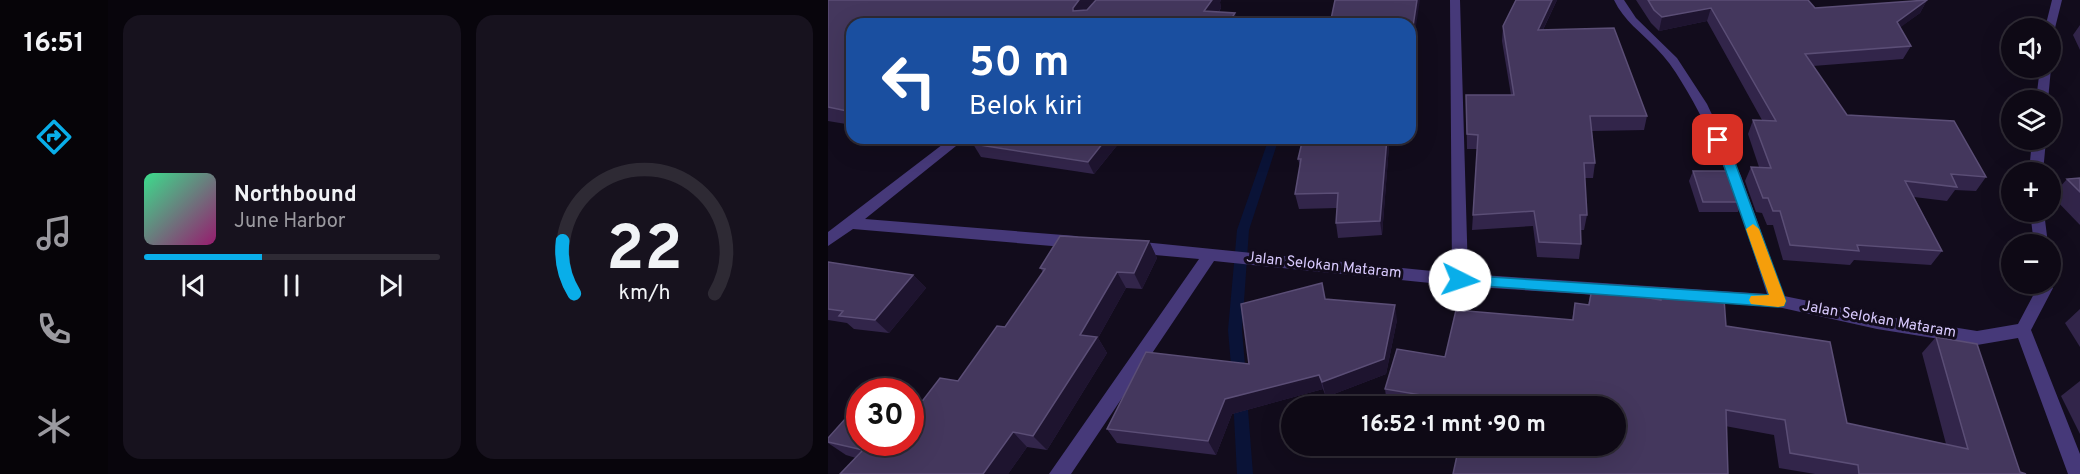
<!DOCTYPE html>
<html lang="id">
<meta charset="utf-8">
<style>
:root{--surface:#0e0915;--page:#17121e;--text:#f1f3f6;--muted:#9b9aa0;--line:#2e2a34;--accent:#09aee9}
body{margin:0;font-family:Overpass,sans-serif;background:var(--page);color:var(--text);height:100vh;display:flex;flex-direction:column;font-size:22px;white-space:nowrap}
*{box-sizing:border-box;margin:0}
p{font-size:20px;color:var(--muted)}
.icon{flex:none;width:33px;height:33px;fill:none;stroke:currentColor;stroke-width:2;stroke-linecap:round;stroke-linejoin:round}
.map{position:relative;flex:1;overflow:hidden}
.drawer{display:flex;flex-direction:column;gap:15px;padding:15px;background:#08050c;width:720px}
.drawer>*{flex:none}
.guide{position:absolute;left:18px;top:18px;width:570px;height:126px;border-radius:18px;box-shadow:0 6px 24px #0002,0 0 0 2px var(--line);background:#1a4fa0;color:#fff;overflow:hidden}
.buttons{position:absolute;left:1173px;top:18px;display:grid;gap:12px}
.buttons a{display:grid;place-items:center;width:60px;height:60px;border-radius:50%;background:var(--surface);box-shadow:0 6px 24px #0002,0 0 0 2px var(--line);font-size:30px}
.speed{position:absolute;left:18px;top:378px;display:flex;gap:12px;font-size:30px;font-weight:700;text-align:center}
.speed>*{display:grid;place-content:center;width:78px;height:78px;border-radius:50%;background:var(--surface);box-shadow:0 6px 24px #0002,0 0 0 2px var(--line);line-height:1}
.speed .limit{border:9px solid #d22;background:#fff;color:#111}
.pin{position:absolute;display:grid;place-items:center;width:51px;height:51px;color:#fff;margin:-26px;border-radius:12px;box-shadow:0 3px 9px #0006}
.me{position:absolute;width:66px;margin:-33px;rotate:94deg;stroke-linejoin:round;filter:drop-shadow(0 0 4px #0008)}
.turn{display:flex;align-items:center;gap:21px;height:126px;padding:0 24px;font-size:27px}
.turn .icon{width:78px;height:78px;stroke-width:2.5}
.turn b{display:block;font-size:42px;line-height:51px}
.drawer .card{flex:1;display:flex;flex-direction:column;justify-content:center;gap:9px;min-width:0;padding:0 21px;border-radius:18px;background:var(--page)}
.drawer .dial{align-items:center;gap:0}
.dial svg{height:156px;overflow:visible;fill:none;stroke:var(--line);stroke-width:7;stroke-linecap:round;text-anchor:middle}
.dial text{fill:var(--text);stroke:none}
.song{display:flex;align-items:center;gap:18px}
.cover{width:72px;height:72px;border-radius:9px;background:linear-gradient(135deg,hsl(150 70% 55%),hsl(320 70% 35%))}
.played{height:6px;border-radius:3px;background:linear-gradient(90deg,var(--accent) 40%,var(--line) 40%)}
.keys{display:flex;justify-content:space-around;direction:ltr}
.drawer .tiles{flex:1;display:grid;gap:15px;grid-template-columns:repeat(2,1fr)}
.trip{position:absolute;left:453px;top:396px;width:345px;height:60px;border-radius:30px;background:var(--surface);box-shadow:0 6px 24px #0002,0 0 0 2px var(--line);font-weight:700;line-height:60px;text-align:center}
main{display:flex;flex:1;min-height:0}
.tab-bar{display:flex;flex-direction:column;width:108px;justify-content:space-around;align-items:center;background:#060408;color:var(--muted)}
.tab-bar .icon{width:42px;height:42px}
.tab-bar .selected{color:var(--accent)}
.tab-bar b{font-size:27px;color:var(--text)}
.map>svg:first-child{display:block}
</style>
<main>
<nav class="tab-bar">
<b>16:51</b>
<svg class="icon selected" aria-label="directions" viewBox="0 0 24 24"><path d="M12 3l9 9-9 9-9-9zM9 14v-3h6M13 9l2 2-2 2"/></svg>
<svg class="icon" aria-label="music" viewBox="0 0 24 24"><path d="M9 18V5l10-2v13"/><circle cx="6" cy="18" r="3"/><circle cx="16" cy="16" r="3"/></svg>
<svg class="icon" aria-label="phone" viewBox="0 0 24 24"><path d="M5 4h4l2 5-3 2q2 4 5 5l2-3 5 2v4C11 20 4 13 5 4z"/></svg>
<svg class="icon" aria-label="climate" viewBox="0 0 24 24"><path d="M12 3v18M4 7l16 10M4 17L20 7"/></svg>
</nav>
<section class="drawer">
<div class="tiles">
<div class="card">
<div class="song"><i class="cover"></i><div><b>Northbound</b><p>June Harbor</p></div></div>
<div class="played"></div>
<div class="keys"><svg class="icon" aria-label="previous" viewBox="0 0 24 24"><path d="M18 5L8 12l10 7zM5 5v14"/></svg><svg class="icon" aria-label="pause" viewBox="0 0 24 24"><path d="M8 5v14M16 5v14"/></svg><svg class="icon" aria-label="next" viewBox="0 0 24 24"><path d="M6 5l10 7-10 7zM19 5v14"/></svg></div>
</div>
<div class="card dial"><svg viewBox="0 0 100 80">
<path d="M14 69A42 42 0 1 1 86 69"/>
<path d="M14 69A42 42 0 0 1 8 42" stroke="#09aee9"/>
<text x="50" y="56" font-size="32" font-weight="700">22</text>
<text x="50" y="72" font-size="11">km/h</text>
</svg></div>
</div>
</section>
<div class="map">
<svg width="1252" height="474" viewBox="0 0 1252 474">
<rect width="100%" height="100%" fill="#120c1c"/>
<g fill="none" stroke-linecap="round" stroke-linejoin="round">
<g fill="#0a1337" fill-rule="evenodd">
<polygon points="441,138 451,138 421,230 414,330 418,377 416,381 411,383 406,381 404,377 400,330 409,230"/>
<polygon points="412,391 417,392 419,397 425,474 409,474 405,397 407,392"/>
</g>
<g fill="#463979" fill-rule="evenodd">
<path d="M622,0H632L640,274L939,294C915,221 894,146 853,81C846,69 838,58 828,48C813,32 796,21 786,0H796L808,18L849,58L879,104L913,176L956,296L1049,315L1149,331L1190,324L1209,288L1208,284H1222V281L1225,288L1203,330L1252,454V474H1240L1190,338L1149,345L1049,329L950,307L632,286L386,261L243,474H221L371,259L305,253L300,251L297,247L300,243L305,241L624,273Z"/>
<polygon points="1224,0 1234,0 1227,28 1222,31 1222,28 1217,28"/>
<polygon points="1212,68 1223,68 1220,100 1208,100"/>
<polygon points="123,138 138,138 37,219 248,236 253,238 256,242 253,246 248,248 25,229 0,246 0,232"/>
<polygon points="1204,140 1218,140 1215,172 1201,172"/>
<polygon points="1202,212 1216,212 1220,244 1206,244"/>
</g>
</g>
<g fill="#32254a">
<polygon points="0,0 393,0 392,2 393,8 391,12 410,24 24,24 24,125 0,121"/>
<polygon points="729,0 715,30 819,116 816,130 764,131 767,163 765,178 757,178 759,215 756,230 753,230 753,244 751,259 709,257 705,226 644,230 649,149 639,149 638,95 683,95 674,41 675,26"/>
<polygon points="808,0 980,0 987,8 1099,0 1092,13 1072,27 1083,46 1075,59 985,66 1019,115 1158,177 1148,191 1127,190 1119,201 1086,197 1114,251 1103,265 1026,260 1022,265 955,260 945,225 939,225 934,213 928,212 917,181 923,167 931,167 920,134 925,120 934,120 879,21 831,31 823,23"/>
<polygon points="1252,25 1252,50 1245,35"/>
<polygon points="151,138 295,138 266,174 153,157 145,144"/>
<polygon points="475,138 571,138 571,141 566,141 565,146 561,146 554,235 510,238 508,223 509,208 471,209 467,194 472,166 470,159"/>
<polygon points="865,171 914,202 910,212 871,212 861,181"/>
<polygon points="1252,178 1252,225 1224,196 1239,179"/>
<polygon points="321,241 329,258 314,289 298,288 270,338 279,353 219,450 199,447 180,474 12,474 28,458 18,455 0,443 0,438 82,442 130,381 177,327 215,272 212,268"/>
<polygon points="0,262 85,275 98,288 61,333 26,329 19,323 0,320"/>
<polygon points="764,288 830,300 834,288 898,326 1019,423 1118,444 1094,353 1108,337 1192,472 1198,474 987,474 951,468 946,435 788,406 573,406 559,404 557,389 617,357 744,320 747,303 760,305"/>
<polygon points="497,299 569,320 558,374 498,397 495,389 404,414 388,455 289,443 279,429 421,364"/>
<polygon points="1252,309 1252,347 1237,323"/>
<polygon points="1252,381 1252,434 1233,396"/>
</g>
<g fill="#1e142f">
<polygon points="251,0 269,0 251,23 245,11 245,8"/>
<polygon points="384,0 393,0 392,2 393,8 382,24 376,11"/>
<polygon points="589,0 592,0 582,65 582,46"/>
<polygon points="724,0 729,0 708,44 710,30"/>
<polygon points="1099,0 1092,13 1062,35 1069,22"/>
<polygon points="883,8 879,21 831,31 834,17"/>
<polygon points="407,13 410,24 400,24"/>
<polygon points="164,17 168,24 154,24"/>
<polygon points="279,138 295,138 266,174 260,162"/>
<polygon points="559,138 560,138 561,146 554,235 552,221"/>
<polygon points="321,241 329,258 314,289 306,273"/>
<polygon points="289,272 298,288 270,338 279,353 219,450 205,436 252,335"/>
<polygon points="85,275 98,288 61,333 47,320"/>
<polygon points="567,305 569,320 558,374 498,397 494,382"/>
<polygon points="491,375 495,389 404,414 388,455 380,441 397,399"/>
<polygon points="185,432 199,447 180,474 155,474"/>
</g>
<g fill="#44375d" stroke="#5b4e76" stroke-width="1.5">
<polygon points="0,0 251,0 245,8 245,11 259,10 268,0 384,0 376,11 407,13 400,24 244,24 164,17 154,24 24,24 24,112 0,107"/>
<polygon points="507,0 589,0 582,46 582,24 502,24"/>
<polygon points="688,0 724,0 710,30 786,28 819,116 762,116 767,163 756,163 759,215 752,215 753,244 711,242 706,211 645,215 650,135 639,134 638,95 686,95 675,26"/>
<polygon points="820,0 980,0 987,8 1099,0 1069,22 1083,46 977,54 1019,115 1126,121 1158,177 1123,174 1129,187 1077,181 1114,251 1029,245 1031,251 962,245 952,211 945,211 940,198 935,198 923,167 943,168 925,120 948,121 883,8 834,17 826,10"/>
<polygon points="151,138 279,138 260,162 145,144"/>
<polygon points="475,138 559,138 552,221 508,223 510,193 467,194 473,159 470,159"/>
<polygon points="865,171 902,171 914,202 875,202"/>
<polygon points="1252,178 1252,192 1239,179"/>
<polygon points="232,236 321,241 306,273 289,272 252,335 269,337 205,436 185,432 155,474 12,474 35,450 0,442 0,438 26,409 32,411 32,442 82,442 82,417 112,378 130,381 169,326 177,327 217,269 212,268"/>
<polygon points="0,262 85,275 47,320 11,316 15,311 0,309"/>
<polygon points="494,283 497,299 567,305 556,359 494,382 491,375 397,399 380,441 279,429 318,352 421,364 413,304"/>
<polygon points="764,288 833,300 834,288 896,299 898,326 1002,342 1019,423 1140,449 1108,337 1149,344 1192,472 1198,474 1031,474 1030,465 962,453 957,420 898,410 900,474 625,474 631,446 788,446 788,406 640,406 641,403 557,389 569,349 617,357 628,310 745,320 747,303 761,305"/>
</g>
<polygon fill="#09aee9" stroke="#067197" stroke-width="1.5" points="890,136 895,137 905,157 958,301 956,306 950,307 627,284 625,280 627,276 632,275 941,295 893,157 884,140"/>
<polygon fill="#f59e0b" points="925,224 931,229 958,301 956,306 950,307 923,304 921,300 923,296 941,295 918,229"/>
<g text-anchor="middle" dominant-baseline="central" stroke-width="6" stroke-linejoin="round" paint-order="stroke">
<g font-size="15" fill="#d8c9fd" stroke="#120c1c">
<text transform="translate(496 266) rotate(6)">Jalan Selokan Mataram</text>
<text transform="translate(1051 320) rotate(10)">Jalan Selokan Mataram</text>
</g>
</g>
</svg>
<div class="buttons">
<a><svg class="icon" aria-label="sound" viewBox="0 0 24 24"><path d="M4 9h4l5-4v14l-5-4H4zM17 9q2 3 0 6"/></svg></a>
<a><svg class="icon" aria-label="layers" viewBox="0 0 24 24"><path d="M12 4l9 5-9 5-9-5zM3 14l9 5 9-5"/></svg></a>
<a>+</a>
<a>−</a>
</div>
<div class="speed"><div class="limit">30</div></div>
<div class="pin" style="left:890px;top:140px;background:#d93025"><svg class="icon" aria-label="arrive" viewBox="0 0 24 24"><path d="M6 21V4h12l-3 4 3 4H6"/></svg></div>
<svg class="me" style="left:632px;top:280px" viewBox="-20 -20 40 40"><circle r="19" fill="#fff"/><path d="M0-13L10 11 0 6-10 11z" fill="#09aee9"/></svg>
<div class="trip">16:52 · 1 mnt · 90 m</div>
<div class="guide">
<div class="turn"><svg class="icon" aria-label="left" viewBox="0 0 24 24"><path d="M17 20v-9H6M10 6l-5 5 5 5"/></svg><div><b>50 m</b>Belok kiri</div></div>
</div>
</div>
</main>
